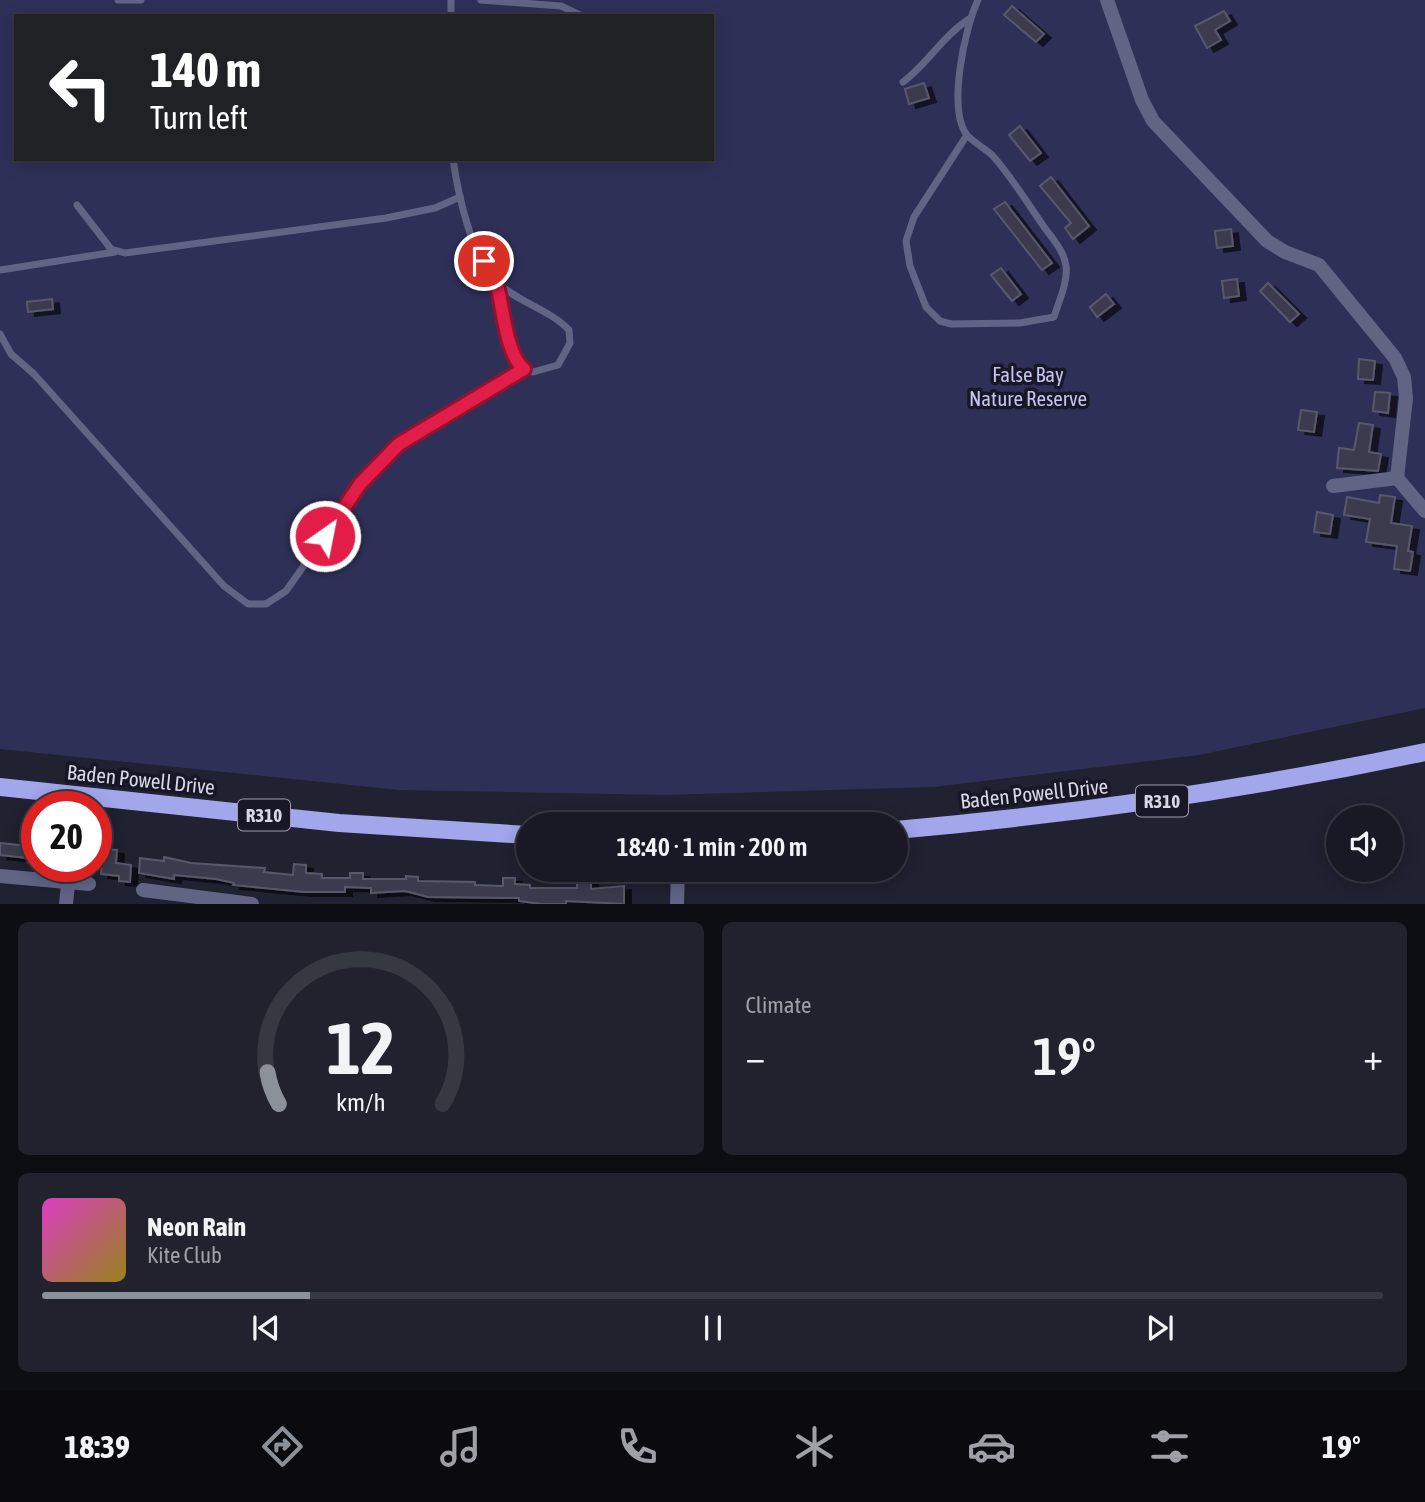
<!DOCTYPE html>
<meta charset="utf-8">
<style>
:root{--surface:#181925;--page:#21222d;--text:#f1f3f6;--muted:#9fa0a7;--line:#363842;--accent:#8c9099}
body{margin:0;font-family:"Asap Condensed",sans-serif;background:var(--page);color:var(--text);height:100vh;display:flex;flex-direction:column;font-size:26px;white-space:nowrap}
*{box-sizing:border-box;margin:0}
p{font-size:23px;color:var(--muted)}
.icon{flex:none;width:38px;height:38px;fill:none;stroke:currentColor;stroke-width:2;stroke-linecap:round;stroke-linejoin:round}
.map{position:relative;height:904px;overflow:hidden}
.sheet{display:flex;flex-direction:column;gap:18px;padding:18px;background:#0d0e14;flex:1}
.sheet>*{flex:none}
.guide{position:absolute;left:14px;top:14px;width:700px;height:147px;border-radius:0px;box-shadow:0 4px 18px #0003,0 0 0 2px var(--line);background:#202124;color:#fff;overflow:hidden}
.fabs{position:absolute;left:1326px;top:805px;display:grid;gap:14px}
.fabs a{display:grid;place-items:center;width:77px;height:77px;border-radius:50%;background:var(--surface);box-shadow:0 4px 18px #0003,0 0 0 2px var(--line);font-size:35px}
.speed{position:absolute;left:21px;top:791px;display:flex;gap:14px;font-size:35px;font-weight:700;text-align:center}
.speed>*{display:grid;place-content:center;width:91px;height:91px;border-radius:50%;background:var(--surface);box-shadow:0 4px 18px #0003,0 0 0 2px var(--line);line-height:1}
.speed .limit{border:10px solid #d22;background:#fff;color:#111}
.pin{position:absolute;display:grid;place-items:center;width:60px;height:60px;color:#fff;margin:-30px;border:4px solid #fff;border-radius:50%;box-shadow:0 2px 7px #0007}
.me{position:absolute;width:77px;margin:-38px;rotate:33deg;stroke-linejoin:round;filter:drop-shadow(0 0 5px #0008)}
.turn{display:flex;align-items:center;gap:24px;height:147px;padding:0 21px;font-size:32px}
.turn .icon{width:91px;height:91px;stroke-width:2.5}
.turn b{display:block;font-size:49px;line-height:60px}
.big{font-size:52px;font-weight:600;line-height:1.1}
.sheet .card{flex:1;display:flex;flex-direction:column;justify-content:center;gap:10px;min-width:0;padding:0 24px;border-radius:10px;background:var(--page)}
.sheet .dial{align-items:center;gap:0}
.dial svg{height:182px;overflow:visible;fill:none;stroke:var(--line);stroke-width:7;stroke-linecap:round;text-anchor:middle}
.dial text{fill:var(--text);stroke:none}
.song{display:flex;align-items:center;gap:21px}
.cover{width:84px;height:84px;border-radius:10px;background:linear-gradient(135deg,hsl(310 70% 55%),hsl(50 70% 35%))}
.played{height:7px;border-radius:4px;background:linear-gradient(90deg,var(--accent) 20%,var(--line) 20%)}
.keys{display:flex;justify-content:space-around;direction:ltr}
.heat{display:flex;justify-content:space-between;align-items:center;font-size:38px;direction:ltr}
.sheet .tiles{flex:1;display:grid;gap:18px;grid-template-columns:1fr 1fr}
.card:last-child{grid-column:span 2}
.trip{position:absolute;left:516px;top:812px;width:392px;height:70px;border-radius:35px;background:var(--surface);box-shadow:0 4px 18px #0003,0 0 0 2px var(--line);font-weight:600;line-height:70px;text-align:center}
.tab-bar{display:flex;height:112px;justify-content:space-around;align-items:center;background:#0a0a0f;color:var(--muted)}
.tab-bar .icon{width:49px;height:49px}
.tab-bar .on{color:var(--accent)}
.tab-bar b{font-size:32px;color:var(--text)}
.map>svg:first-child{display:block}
</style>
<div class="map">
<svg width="1425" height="904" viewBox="0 0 1425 904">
<defs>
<filter id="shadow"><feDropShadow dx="7" dy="4" stdDeviation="0" flood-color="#0009"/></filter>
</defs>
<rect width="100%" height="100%" fill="#202131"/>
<path fill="#2f3058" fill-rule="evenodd" d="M0,0H1425V708L1199,755L934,787L665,795L399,790L0,749ZM16,16H712V159H16Z"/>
<g fill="#3a3b4d" stroke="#58596c" stroke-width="2" filter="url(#shadow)">
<polygon points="1012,6 1044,34 1036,42 1004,15"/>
<polygon points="1224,11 1230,21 1215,30 1221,40 1207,48 1195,26"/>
<polygon points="924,83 929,98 909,104 905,89"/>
<polygon points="1020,126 1041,153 1030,161 1009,135"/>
<polygon points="1051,177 1089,226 1073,239 1065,228 1071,223 1040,186"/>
<polygon points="1005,202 1052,263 1042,270 994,209"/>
<polygon points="1231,229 1233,246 1217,248 1215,231"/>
<polygon points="1001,268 1021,294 1012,301 991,275"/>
<polygon points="1237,279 1239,296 1224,298 1222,281"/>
<polygon points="1268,283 1299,314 1290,322 1260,291"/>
<polygon points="1106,294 1114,304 1097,317 1090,307"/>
<polygon points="52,299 53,309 28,312 27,302"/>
<polygon points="1359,359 1375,361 1373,380 1358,379"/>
<polygon points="1375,392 1390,393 1388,413 1373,411"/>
<polygon points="1301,410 1317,412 1314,432 1298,430"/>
<polygon points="1359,423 1373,425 1369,452 1381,454 1378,471 1337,468 1339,448 1354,450"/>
<polygon points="1380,495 1395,497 1391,523 1412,526 1408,551 1413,552 1410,571 1394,569 1397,546 1366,542 1370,519 1344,515 1347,497 1379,503"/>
<polygon points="1317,512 1333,515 1330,534 1314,532"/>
<polygon points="0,843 37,847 37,859 0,855"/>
<polygon points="103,849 117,850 116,863 131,865 130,882 119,881 119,876 101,874"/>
<polygon points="164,857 191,863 265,868 264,872 293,875 294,864 306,865 306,873 322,874 322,878 350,878 350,873 363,873 363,879 406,879 406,876 418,877 418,881 475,882 475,885 503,886 503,878 515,878 515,884 530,885 530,888 577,888 577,879 591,879 591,889 624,886 624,904 566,901 566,904 541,904 519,901 519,898 428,897 405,891 371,893 371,888 345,887 345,892 304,892 233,885 234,883 216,879 174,875 174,879 139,873 140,858 164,861"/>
</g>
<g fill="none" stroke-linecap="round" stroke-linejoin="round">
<g stroke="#626485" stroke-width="7">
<polyline points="118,0 141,0"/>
<polyline points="481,0 561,6 582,16"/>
<polyline points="451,16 451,0"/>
<path d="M903,82C927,64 943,36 969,19"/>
<path d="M967,135L914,217L906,241L910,266L926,307L940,321L951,324L1020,323L1054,317C1059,301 1068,282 1066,266C1064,250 1051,237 1042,224C1026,201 1011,176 992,155C985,148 974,143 967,135C947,109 965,27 978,0"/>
<path d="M453,159C458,194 471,256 497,282C517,302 549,309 569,330L570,343L558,365L533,372L518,363L506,327L497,282"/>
<polyline points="77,205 111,249 125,253 386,218 435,208 460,197"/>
<polyline points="0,270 115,252"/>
<polyline points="0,334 11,354 34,374 224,586 248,604 266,604 286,591 376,464 399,444 524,369"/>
</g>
<g stroke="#626485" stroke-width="14">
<polyline points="1107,0 1142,100 1153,121 1267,241 1285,252 1319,265 1395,358 1404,377 1406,398 1397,478 1425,511"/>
<polyline points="1333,486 1397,478"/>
<polyline points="0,876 89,884"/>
<polyline points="143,890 252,904"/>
<polyline points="66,904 68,884"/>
<polyline points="677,904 678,870"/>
</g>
<g stroke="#a2a6ea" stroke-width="18">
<polyline points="0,787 339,823 528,835"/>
<path d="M896,830C1075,814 1250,789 1425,752"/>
</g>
</g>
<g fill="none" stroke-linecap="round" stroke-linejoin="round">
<defs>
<path id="route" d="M325,536L360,484L399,444L524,369C506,355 503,307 497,285C495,276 489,268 484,261"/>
</defs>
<use href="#route" stroke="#92132f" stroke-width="18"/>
<use href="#route" stroke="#e11d48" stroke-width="12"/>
</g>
<g text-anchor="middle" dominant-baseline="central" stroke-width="7" stroke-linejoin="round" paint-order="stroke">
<g fill="#171727" stroke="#9d9eab" stroke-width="2">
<rect x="1136" y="785.5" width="52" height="31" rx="5"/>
<rect x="238" y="799.5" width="52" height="31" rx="5"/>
</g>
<g font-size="19" font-weight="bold" fill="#d7d8e4">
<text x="1162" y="801">R310</text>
<text x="264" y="815">R310</text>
</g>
<g font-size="21" fill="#c1c5ee" stroke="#171727">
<text x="1028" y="374">False Bay<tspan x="1028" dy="24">Nature Reserve</tspan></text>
</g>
<g font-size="21" fill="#d7d8e4" stroke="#171727">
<text transform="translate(141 779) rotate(6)">Baden Powell Drive</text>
<text transform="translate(1034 793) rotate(-6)">Baden Powell Drive</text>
</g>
</g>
</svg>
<div class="fabs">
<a><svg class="icon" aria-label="sound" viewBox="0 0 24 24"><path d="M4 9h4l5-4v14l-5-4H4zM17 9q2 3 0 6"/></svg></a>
</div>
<div class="speed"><div class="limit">20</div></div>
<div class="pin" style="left:484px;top:261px;background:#d93025"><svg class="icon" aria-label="arrive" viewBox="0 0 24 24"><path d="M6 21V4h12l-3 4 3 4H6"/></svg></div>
<svg class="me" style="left:325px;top:536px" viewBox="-20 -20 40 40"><circle r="17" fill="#e11d48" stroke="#fff" stroke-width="3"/><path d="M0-11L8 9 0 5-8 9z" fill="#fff"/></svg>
<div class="trip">18:40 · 1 min · 200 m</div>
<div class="guide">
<div class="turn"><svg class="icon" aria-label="left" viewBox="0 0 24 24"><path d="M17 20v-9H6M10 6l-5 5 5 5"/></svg><div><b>140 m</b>Turn left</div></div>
</div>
</div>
<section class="sheet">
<div class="tiles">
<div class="card dial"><svg viewBox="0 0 100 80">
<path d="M14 69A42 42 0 1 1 86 69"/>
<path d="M14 69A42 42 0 0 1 9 55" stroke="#8c9099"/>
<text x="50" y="56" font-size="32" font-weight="700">12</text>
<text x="50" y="72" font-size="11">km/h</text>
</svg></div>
<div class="card"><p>Climate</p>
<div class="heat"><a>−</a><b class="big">19°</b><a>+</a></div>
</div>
<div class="card">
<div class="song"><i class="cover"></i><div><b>Neon Rain</b><p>Kite Club</p></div></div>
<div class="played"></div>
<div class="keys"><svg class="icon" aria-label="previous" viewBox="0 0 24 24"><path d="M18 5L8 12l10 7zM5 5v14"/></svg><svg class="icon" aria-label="pause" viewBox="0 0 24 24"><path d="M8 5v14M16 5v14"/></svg><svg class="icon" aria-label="next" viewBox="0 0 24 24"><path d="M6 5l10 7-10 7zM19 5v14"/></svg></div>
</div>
</div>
</section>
<nav class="tab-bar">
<b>18:39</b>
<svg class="icon on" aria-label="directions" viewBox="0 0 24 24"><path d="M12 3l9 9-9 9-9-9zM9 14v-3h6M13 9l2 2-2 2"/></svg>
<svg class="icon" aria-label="music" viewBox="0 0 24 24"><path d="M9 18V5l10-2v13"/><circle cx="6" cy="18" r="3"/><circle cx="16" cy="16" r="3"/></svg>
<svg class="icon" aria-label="phone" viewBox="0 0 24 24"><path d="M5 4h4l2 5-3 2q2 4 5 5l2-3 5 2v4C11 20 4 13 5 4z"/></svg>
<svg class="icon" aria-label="climate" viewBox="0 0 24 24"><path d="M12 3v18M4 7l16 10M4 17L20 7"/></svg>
<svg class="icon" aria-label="car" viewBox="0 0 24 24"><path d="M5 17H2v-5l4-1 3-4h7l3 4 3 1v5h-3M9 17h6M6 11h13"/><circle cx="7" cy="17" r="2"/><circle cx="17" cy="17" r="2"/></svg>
<svg class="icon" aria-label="filters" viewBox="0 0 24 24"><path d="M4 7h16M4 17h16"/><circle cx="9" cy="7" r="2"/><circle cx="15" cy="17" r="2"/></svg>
<b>19°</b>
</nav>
